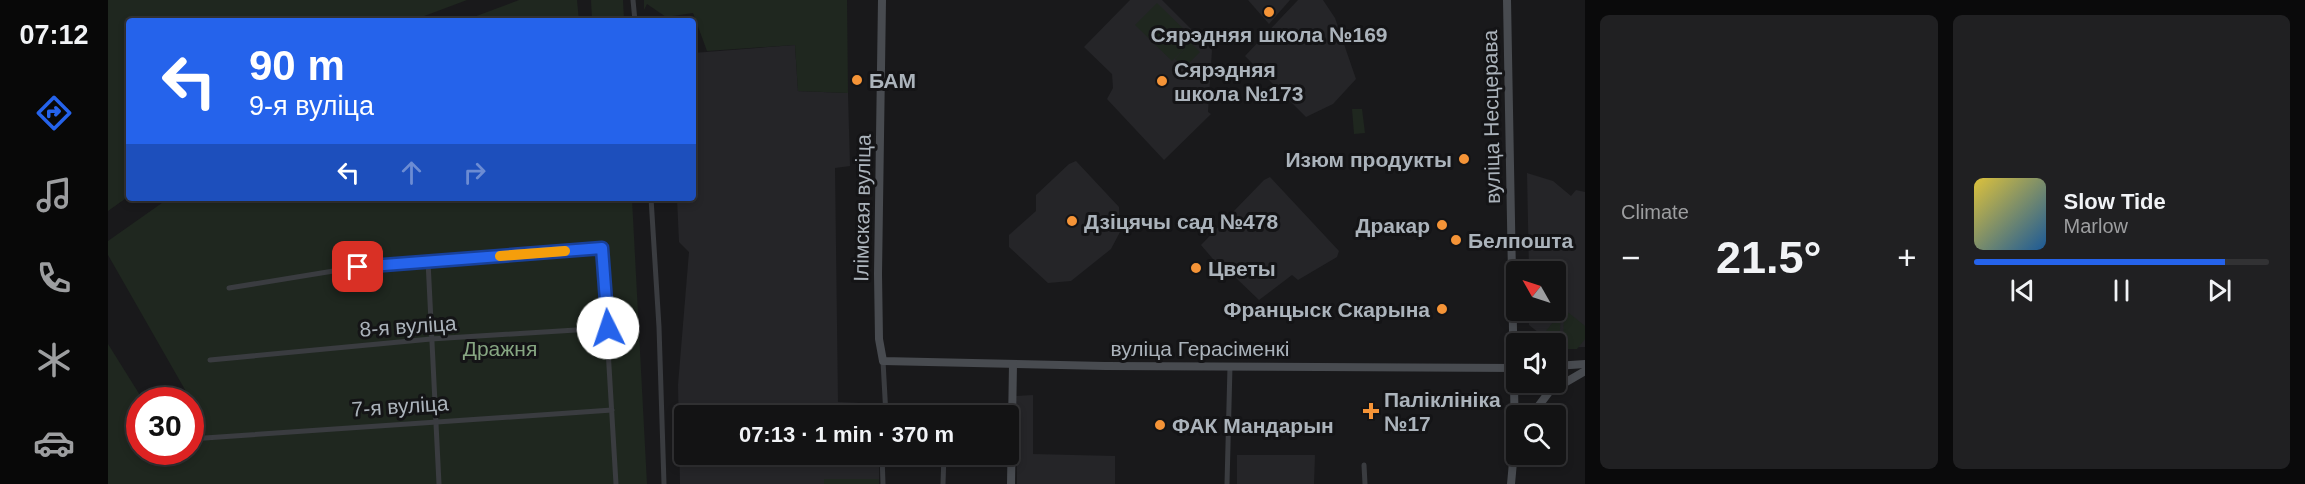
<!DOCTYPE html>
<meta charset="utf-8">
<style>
:root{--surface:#131314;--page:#202022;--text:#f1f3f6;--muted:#9d9ea0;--line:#323234;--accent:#2563eb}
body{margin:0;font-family:Helvetica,sans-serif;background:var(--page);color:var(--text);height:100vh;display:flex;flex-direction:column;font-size:22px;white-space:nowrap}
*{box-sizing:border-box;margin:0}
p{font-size:20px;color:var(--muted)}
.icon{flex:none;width:33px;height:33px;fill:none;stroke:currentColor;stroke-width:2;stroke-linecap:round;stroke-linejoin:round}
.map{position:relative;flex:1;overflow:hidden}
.side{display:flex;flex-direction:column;gap:15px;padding:15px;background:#0a0a0b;width:720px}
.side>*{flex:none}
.top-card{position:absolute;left:18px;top:18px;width:570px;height:183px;border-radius:6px;box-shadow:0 3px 9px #0003,0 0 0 2px var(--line);background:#2563eb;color:#fff;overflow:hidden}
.needle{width:39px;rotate:309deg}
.controls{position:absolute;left:1398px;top:261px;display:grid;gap:12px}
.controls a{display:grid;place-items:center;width:60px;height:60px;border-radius:6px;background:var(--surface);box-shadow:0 3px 9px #0003,0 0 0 2px var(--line);font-size:30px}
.speed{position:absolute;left:18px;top:387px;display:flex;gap:12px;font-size:30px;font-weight:700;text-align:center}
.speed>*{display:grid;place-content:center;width:78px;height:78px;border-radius:50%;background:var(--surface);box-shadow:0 3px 9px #0003,0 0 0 2px var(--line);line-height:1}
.speed .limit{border:9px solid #d22;background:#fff;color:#111}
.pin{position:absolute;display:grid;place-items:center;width:51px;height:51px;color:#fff;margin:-26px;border-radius:12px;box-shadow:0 3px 9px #0006}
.me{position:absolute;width:66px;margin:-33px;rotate:356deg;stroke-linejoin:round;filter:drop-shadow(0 0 4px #0008)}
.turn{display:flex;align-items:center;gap:21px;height:126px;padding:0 24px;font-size:27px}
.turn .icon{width:78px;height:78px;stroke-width:2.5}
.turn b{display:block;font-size:42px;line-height:51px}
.lanes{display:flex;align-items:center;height:57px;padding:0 24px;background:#0003;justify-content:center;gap:30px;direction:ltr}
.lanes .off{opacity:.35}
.big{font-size:45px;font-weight:700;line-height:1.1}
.side .widget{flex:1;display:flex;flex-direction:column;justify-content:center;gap:9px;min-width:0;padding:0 21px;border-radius:9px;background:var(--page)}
.song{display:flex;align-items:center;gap:18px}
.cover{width:72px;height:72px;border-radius:9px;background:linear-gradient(135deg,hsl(50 70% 55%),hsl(210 70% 35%))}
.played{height:6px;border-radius:3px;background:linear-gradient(90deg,var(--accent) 85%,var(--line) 85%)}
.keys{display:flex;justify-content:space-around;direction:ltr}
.heat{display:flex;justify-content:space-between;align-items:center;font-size:33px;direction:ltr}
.side .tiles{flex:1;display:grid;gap:15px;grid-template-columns:repeat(2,1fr)}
.trip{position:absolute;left:566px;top:405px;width:345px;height:60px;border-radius:6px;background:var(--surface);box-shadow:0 3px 9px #0003,0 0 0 2px var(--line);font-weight:700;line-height:60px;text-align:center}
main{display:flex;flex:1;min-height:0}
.dock{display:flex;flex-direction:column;width:108px;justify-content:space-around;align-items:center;background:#080808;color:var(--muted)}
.dock .icon{width:42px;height:42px}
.dock .active{color:var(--accent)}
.dock b{font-size:27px;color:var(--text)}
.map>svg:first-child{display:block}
</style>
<main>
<nav class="dock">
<b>07:12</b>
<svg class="icon active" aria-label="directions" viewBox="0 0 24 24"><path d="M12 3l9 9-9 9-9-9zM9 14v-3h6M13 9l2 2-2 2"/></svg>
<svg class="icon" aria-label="music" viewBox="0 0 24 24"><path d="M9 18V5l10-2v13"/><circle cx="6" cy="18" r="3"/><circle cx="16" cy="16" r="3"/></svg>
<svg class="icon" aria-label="phone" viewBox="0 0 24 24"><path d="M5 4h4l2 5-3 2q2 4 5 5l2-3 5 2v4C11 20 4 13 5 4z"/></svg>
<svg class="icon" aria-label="climate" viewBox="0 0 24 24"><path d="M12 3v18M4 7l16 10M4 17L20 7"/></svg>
<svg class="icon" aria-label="car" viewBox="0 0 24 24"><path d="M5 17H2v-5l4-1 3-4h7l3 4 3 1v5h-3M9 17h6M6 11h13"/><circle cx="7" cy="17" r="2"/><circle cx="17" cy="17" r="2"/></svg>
</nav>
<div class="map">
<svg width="1477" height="484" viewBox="0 0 1477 484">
<rect width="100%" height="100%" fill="#19191b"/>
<g fill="#252528">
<polygon points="1022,0 1054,0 1104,50 1100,112 1103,114 1056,160 999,99 1005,88 1004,74 976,47"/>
<polygon points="1140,0 1182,0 1161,24"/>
<polygon points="1190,0 1215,0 1227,18 1248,79 1225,104 1198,117 1137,56"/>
<polygon points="687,45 690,91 740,93 742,166 727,168 730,402 773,404 774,415 576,416 576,454 771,455 771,479 717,479 716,484 572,484 570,385 581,252 571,242 569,198 585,198 585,53"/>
<polygon points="968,161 1011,207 1012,232 1003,249 963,281 940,283 901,247 901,235 928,211 928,195 961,164"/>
<polygon points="1419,173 1445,181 1463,196 1468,190 1477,192 1477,347 1450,348 1421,325 1421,311 1448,310 1448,272 1421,271"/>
<polygon points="1162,177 1231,251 1229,257 1190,280 1184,275 1151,300 1128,278 1116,272 1093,245 1156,180"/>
<polygon points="925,395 925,454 1007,456 1007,484 909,484 908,396"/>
<polygon points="1129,455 1207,455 1206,484 1129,484"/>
</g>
<g fill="#1f271f">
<polygon points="0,0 359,0 303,21 21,21 21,196 0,211"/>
<polygon points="411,0 469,0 471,21 355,21"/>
<polygon points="483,0 515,0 516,20 484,20"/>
<polygon points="536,0 739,0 740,93 690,91 687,45 599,51 585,13 558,17 539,4 536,10"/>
<polygon points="1049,3 1086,39 1083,43 1092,52 1076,68 1067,59 1081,44 1064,61 1027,25"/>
<polygon points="1254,109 1257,133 1246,134 1244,109"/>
<polygon points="61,198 524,199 539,484 0,484 0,344 35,400 32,400 32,452 82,452 80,395 0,255 0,241"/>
<polygon points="1456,309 1477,326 1477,339 1469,349 1455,349"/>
<polygon points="1453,312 1451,347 1449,349 1448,344 1434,336"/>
<rect x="716" y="479" width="55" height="5"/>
</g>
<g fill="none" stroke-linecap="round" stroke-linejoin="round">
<g stroke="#3a3c40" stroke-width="5">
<polyline points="525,0 527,21"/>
<polyline points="543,198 551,327 556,484"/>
<polyline points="320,261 331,484"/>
<polyline points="121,288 250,267 494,248 508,484"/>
<polyline points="102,360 323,339 500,328"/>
<polyline points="775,361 778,416"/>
<polyline points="778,414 832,416"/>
<polyline points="82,439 504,410"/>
<polyline points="774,454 775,484"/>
<polyline points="1256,465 1257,484"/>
<polyline points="835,484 836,454"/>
<polyline points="1119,484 1122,366"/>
</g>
<g stroke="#484b50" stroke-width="8">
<polyline points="774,0 770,274 771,339 775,361 997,366 1408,368"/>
<polyline points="1399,0 1407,440 1403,484"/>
<polyline points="1448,366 1477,364"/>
<polyline points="1423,416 1441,392 1477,371"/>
<polyline points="903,484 905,364"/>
</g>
</g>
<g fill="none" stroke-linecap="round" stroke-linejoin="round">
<defs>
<polyline id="route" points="250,267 494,248 500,328"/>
</defs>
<use href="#route" stroke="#184099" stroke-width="15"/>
<use href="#route" stroke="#2563eb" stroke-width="10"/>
<polyline stroke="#f59e0b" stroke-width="10" points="392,256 457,251"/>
</g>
<g fill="#f59437" stroke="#141416" stroke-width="2">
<circle cx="1161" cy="12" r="6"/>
<circle cx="749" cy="80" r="6"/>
<circle cx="1054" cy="81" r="6"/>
<circle cx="1356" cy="159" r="6"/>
<circle cx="964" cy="221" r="6"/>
<circle cx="1334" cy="225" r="6"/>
<circle cx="1348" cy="240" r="6"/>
<circle cx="1088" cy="268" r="6"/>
<circle cx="1334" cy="309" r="6"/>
<path d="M1260 402h6v6h6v6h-6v6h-6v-6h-6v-6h6z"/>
<circle cx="1052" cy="425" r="6"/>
</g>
<g text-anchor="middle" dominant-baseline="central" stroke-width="6" stroke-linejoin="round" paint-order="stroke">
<g font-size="21" font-weight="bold" fill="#abb3bb" stroke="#141416" text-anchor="start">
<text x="1161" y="34" text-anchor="middle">Сярэдняя школа №169</text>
<text x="1066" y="69">Сярэдняя<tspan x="1066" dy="24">школа №173</tspan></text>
<text x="761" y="80">БАМ</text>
<text x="1344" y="159" text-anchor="end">Изюм продукты</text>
<text x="976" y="221">Дзіцячы сад №478</text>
<text x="1322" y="225" text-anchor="end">Дракар</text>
<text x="1360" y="240">Белпошта</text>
<text x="1100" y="268">Цветы</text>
<text x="1322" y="309" text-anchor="end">Францыск Скарына</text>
<text x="1276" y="399">Паліклініка<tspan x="1276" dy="24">№17</tspan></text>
<text x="1064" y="425">ФАК Мандарын</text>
</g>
<g font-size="21" fill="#abb3bb" stroke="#141416">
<text transform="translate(1383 117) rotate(-91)">вуліца Несцерава</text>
<text transform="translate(754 208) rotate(-89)">Ілімская вуліца</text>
<text transform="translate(300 326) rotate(-4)">8-я вуліца</text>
<text x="1092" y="348">вуліца Герасіменкі</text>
<text transform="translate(292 406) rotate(-4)">7-я вуліца</text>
</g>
<g font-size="21" fill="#86a682" stroke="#141416">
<text x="392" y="348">Дражня</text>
</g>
</g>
</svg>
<div class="controls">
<a><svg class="needle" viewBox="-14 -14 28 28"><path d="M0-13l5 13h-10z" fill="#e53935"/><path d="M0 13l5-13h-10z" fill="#9d9ea0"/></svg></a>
<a><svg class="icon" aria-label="sound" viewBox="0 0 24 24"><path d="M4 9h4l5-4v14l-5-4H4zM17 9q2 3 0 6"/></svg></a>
<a><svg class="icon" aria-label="search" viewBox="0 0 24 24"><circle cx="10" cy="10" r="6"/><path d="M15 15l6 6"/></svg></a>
</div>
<div class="speed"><div class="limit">30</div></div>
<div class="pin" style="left:250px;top:267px;background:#d93025"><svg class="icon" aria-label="arrive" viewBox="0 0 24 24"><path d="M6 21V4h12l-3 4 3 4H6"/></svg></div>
<svg class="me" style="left:500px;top:328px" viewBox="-20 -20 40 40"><circle r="19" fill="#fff"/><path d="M0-13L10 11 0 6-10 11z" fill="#2563eb"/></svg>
<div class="trip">07:13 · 1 min · 370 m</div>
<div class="top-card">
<div class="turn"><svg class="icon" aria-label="left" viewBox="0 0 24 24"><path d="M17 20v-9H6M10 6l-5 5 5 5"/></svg><div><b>90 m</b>9-я вуліца</div></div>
<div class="lanes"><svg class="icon" aria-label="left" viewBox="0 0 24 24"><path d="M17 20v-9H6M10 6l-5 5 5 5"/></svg><svg class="icon off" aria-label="ahead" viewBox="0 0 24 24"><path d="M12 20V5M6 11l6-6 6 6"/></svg><svg class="icon off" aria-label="right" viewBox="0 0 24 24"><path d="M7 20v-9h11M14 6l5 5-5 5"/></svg></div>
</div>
</div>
<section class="side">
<div class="tiles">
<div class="widget"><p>Climate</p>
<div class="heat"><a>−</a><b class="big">21.5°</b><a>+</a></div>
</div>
<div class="widget">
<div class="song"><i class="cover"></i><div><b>Slow Tide</b><p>Marlow</p></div></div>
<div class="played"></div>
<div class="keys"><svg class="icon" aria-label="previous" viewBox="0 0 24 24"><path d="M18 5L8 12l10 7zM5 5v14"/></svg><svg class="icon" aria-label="pause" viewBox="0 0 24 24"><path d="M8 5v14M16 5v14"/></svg><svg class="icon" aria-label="next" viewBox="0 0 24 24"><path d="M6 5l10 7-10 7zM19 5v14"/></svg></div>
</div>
</div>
</section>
</main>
